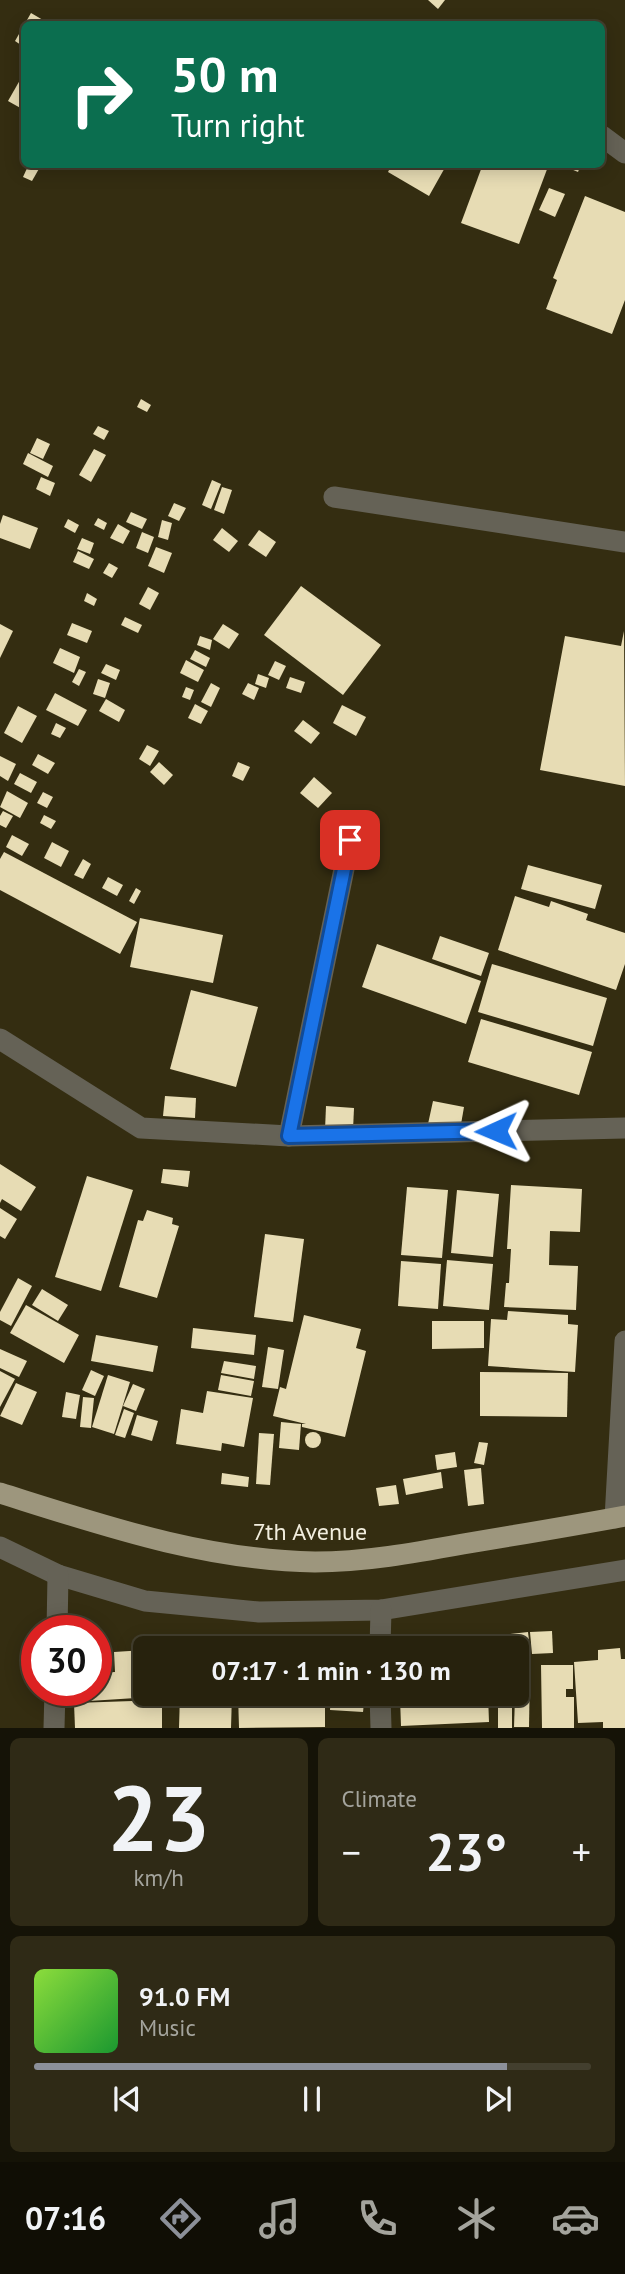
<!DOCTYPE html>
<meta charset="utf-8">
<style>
:root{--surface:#27220d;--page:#2f2a16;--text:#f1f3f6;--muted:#a4a49d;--line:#433f2e;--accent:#8c9099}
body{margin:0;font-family:"PT Sans",sans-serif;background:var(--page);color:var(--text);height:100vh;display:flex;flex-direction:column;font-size:26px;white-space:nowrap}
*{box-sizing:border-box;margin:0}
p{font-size:23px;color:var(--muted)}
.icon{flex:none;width:38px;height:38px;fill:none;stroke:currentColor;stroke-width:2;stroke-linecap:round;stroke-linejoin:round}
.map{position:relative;height:1728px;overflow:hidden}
.side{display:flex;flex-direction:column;gap:10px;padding:10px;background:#151307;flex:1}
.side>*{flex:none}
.hud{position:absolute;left:21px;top:21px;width:584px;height:147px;border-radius:10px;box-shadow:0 4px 18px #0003,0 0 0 2px var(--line);background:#0b6e4f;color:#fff;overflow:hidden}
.speed{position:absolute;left:21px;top:1615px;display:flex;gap:14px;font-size:35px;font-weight:700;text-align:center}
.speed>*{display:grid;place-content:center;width:91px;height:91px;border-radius:50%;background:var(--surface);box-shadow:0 4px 18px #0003,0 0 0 2px var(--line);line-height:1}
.speed .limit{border:10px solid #d22;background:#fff;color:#111}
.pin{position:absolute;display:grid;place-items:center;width:60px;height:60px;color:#fff;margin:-30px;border-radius:14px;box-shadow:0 4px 10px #0006}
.me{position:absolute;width:77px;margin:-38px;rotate:269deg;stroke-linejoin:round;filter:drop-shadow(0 0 5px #0008)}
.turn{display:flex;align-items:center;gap:24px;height:147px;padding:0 35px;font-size:32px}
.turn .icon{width:91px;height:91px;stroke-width:2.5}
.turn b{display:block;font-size:49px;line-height:60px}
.big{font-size:52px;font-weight:700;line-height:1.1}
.side .card{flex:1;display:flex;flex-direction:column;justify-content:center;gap:10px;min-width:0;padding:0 24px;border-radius:10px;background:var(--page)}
.side .dial{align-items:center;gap:0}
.dial b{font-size:91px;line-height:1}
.song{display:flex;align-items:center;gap:21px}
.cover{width:84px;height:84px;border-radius:10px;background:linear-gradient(135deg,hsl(90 70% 55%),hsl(130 70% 35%))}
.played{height:7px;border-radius:4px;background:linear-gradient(90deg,var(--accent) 85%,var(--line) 85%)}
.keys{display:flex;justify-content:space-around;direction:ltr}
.heat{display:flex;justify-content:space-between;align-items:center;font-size:38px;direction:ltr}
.side .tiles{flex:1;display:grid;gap:10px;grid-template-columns:1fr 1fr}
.card:last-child{grid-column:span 2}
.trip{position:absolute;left:133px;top:1636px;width:396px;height:70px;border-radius:10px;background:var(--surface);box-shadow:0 4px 18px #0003,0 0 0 2px var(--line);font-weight:700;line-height:70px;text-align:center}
.tab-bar{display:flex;height:112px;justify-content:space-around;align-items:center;background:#100e05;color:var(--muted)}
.tab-bar .icon{width:49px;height:49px}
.tab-bar .active{color:var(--accent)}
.tab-bar b{font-size:32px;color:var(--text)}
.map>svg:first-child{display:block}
</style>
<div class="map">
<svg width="625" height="1728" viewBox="0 0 625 1728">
<rect width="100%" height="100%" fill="#342d11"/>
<g fill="#e7dcb4">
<polygon points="428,0 445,0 438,9"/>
<polygon points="31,13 43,20 40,24 24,24 24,47 15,41"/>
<polygon points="20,80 24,82 24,110 8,101"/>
<polygon points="29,164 40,167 32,181 23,177"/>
<polygon points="392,164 447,164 429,196 388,172"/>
<polygon points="483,164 549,164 519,244 461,223"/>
<polygon points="559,164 581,164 578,172"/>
<polygon points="549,188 565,194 555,217 539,210"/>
<polygon points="585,196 625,212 625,300 612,334 546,309 557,280 553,278"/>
<polygon points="141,399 151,405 147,412 137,407"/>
<polygon points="98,426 109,431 104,440 93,434"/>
<polygon points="37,438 50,444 43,459 30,453"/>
<polygon points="94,449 106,455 91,482 79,475"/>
<polygon points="28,453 53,466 48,477 23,464"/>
<polygon points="41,477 55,483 50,496 36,489"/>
<polygon points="212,480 221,484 211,509 202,505"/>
<polygon points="222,487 232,490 224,514 214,510"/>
<polygon points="174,503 186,508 179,521 168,516"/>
<polygon points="131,512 147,519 142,529 126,522"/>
<polygon points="3,515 38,528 30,549 0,538 0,524"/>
<polygon points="98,518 107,523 104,530 94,525"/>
<polygon points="68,519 79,525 75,533 64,527"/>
<polygon points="162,520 172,523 168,540 158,537"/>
<polygon points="118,524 130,531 123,544 110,538"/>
<polygon points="222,528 238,541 229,552 213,540"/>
<polygon points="259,530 276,542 266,557 248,545"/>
<polygon points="142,532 154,537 148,553 136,548"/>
<polygon points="82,538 94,543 90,554 77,549"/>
<polygon points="156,547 172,553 164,573 148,566"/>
<polygon points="78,551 94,559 89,569 73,562"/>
<polygon points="109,563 118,568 112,578 103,573"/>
<polygon points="301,586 381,645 343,695 264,635"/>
<polygon points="148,587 159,593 150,610 139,604"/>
<polygon points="87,593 97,599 94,606 84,601"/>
<polygon points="125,617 142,625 138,633 121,625"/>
<polygon points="72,623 92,631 87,643 67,635"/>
<polygon points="0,624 13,631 0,658"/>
<polygon points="223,624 239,634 229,649 213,639"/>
<polygon points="624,631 625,786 540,770 565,636 621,646"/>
<polygon points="200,636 212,640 210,650 197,645"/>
<polygon points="60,648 80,657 74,673 53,663"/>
<polygon points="195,650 210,658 206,667 190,659"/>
<polygon points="186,660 204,670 198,682 180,673"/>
<polygon points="275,661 286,666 279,680 268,675"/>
<polygon points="106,664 120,670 116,680 101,673"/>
<polygon points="79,669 86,672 79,686 72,682"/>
<polygon points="258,674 269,678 266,688 255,684"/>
<polygon points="290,677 305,682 301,693 286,688"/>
<polygon points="98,679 110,683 105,698 93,694"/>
<polygon points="211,683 220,688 211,707 201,702"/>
<polygon points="248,683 259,688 254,700 242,694"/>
<polygon points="186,687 194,690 190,700 182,697"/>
<polygon points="55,693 87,710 78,726 46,710"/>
<polygon points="106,699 125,710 119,722 99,711"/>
<polygon points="195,704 208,711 201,724 188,718"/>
<polygon points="342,705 366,717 356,736 333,723"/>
<polygon points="18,706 37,716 22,743 4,733"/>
<polygon points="303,720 320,733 311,744 294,731"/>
<polygon points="56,723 66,728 60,738 51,734"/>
<polygon points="147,745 159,751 150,766 139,759"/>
<polygon points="38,754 55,763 48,774 32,765"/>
<polygon points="0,756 16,764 8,781 0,776"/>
<polygon points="159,762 173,775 164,785 150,772"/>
<polygon points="238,762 250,767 243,781 232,776"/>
<polygon points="20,773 37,782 31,793 14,784"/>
<polygon points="314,777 332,793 318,808 300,793"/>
<polygon points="7,791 28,803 20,818 0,807"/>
<polygon points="43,792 53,797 47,808 37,803"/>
<polygon points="3,811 13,816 6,828 0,825 0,816"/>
<polygon points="44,815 56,821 51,829 40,823"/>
<polygon points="12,835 29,844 22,856 6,847"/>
<polygon points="52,842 69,851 61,867 44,858"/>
<polygon points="4,852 137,922 120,954 0,890 0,859"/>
<polygon points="83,859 91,864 83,879 74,875"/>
<polygon points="528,865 602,885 595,909 521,889"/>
<polygon points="108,877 123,885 117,896 102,888"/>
<polygon points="136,888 141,891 134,904 129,901"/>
<polygon points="515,896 549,907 551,901 588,914 586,920 625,933 625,964 616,990 498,950"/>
<polygon points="140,918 223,935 213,983 130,967"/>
<polygon points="440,936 489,953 481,976 432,959"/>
<polygon points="377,944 481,981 466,1024 362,987"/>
<polygon points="492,964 607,998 593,1046 478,1012"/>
<polygon points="191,990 258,1007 236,1087 170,1069"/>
<polygon points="481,1019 592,1052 579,1095 468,1062"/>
<polygon points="165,1096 196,1098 195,1118 163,1116"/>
<polygon points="433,1101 464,1107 460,1130 428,1124"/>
<polygon points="326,1106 354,1108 353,1130 325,1130"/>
<polygon points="0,1164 36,1187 21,1211 2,1199 0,1203"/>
<polygon points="163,1169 190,1171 188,1187 161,1183"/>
<polygon points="87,1176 133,1190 101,1291 55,1277"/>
<polygon points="511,1185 582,1189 580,1232 550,1231 549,1265 578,1266 576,1310 504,1307 506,1283 509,1283 511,1249 507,1249"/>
<polygon points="407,1187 448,1190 442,1258 401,1255"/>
<polygon points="457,1190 499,1194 493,1257 451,1253"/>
<polygon points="0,1208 17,1219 5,1239 0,1236"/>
<polygon points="147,1210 173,1218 172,1224 179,1226 157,1298 119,1287 138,1220 143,1221"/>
<polygon points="265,1234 304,1239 293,1322 254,1317"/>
<polygon points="447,1260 493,1264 489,1310 443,1306"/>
<polygon points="401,1261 441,1264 438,1309 398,1306"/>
<polygon points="18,1278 32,1286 11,1326 0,1320 0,1312"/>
<polygon points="42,1289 68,1305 58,1321 32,1305"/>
<polygon points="26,1305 79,1335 64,1363 10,1333"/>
<polygon points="508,1311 568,1315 568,1324 578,1325 575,1372 488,1366 491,1319 507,1320"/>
<polygon points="304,1315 361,1329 356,1348 366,1351 345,1437 302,1427 302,1424 306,1424 273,1416 280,1387 286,1389"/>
<polygon points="432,1321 484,1321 484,1348 432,1349"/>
<polygon points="193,1328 256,1335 254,1355 191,1348"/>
<polygon points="96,1335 158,1346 153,1372 91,1361"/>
<polygon points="268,1347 284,1350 278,1389 262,1387"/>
<polygon points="0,1349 27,1361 19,1377 0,1368"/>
<polygon points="224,1361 256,1366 254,1379 221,1373"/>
<polygon points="91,1370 104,1376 95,1396 82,1390"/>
<polygon points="0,1371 15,1379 0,1407"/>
<polygon points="480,1372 568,1373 567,1417 480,1416"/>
<polygon points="108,1375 130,1382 114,1434 92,1427"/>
<polygon points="221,1375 254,1381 251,1396 218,1390"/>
<polygon points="16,1383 37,1392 22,1425 0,1416"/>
<polygon points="133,1384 145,1389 136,1411 123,1406"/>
<polygon points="207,1391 253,1398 244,1447 222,1443 221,1451 176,1444 181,1409 203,1413"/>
<polygon points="66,1392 80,1395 76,1419 62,1417"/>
<polygon points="83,1397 94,1398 91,1428 80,1427"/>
<polygon points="124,1409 134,1413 125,1438 115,1435"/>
<polygon points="137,1415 158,1421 152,1441 131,1435"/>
<polygon points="281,1422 301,1424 299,1450 279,1448"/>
<circle cx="313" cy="1440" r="8"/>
<polygon points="259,1433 274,1434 270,1485 256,1484"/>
<polygon points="479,1442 488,1443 484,1465 474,1463"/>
<polygon points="455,1452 457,1467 437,1470 435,1455"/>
<polygon points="481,1468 484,1504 468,1506 464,1470"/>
<polygon points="441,1472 443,1488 406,1495 403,1479"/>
<polygon points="222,1473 249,1477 248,1487 221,1484"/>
<polygon points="396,1485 399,1504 379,1506 376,1488"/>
<polygon points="552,1631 553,1653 532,1654 530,1632"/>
<polygon points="528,1632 531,1657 516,1658 516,1648 479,1648 477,1638"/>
<polygon points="620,1648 621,1659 625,1659 625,1728 603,1728 603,1722 578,1723 574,1662 598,1660 598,1650"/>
<polygon points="145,1650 145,1694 167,1694 167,1696 58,1703 58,1690 96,1690 96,1673 115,1672 114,1652"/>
<polygon points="541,1665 573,1665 573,1689 566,1689 566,1697 574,1697 574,1728 542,1728"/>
<polygon points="516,1668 530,1668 529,1727 514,1727"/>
<polygon points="180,1694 232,1694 231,1728 179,1728"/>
<polygon points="238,1694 325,1694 325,1727 239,1728"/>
<polygon points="331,1694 365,1694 363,1712 330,1710"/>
<polygon points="488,1695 489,1722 401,1726 400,1698 443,1696 443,1706 453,1706 452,1696"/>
<polygon points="162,1700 162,1728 75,1728 74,1703"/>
<polygon points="512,1701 512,1728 498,1728 498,1702"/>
</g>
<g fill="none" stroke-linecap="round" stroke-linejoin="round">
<g stroke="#656256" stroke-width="21">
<polyline points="602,136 625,153"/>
<polyline points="334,497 625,542"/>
<polyline points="0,1039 141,1128 289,1136 625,1128"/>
<polyline points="289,1136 350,840"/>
<polyline points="615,1518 625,1341"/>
<polyline points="0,1547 58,1575 145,1601 259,1612 381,1610 625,1570"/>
<polyline points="57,1631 58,1575"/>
<polyline points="380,1648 381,1610"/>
<polyline points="380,1694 381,1728"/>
<polyline points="54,1728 55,1690"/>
</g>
<path stroke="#9d967d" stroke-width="21" d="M0,1493C105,1526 204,1560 315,1562C364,1562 414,1553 463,1544C517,1535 571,1526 625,1516"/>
</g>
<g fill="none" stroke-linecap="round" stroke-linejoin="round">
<defs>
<polyline id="route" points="350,840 289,1136 496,1131"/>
</defs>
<use href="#route" stroke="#114b97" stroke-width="18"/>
<use href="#route" stroke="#1a73e8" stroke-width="12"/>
</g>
<g text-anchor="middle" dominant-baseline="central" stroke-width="7" stroke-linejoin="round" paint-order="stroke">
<g font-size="24" fill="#f2eede" stroke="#342d11">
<text x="310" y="1531">7th Avenue</text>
</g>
</g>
</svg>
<div class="speed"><div class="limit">30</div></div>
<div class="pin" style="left:350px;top:840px;background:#d93025"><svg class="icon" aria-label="arrive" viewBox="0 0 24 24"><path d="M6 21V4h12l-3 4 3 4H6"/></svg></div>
<svg class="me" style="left:496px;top:1131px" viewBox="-20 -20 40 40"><path d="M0-17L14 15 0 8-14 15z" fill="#1a73e8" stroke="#fff" stroke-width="4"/></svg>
<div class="trip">07:17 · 1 min · 130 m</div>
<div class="hud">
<div class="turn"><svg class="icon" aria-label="right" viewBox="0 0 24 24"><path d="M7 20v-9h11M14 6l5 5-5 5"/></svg><div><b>50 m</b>Turn right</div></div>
</div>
</div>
<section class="side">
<div class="tiles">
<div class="card dial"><b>23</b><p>km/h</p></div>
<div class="card"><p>Climate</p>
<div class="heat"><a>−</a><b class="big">23°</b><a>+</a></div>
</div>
<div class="card">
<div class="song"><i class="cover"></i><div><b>91.0 FM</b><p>Music</p></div></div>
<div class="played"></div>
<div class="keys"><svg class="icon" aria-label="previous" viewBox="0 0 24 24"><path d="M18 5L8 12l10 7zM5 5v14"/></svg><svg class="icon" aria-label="pause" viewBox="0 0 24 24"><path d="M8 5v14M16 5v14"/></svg><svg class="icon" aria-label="next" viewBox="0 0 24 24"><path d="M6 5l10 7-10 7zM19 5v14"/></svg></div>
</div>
</div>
</section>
<nav class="tab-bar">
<b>07:16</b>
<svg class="icon active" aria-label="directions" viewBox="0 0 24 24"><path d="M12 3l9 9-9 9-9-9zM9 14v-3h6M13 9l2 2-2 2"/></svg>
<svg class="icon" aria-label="music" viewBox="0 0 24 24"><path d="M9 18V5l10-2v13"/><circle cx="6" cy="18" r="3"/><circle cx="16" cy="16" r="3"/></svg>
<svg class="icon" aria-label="phone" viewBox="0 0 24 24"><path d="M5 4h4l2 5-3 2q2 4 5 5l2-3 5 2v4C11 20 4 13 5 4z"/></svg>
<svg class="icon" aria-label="climate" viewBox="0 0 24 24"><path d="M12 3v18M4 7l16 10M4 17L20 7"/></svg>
<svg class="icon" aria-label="car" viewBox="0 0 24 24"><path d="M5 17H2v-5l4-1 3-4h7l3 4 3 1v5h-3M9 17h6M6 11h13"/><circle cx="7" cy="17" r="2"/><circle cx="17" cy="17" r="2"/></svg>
</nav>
